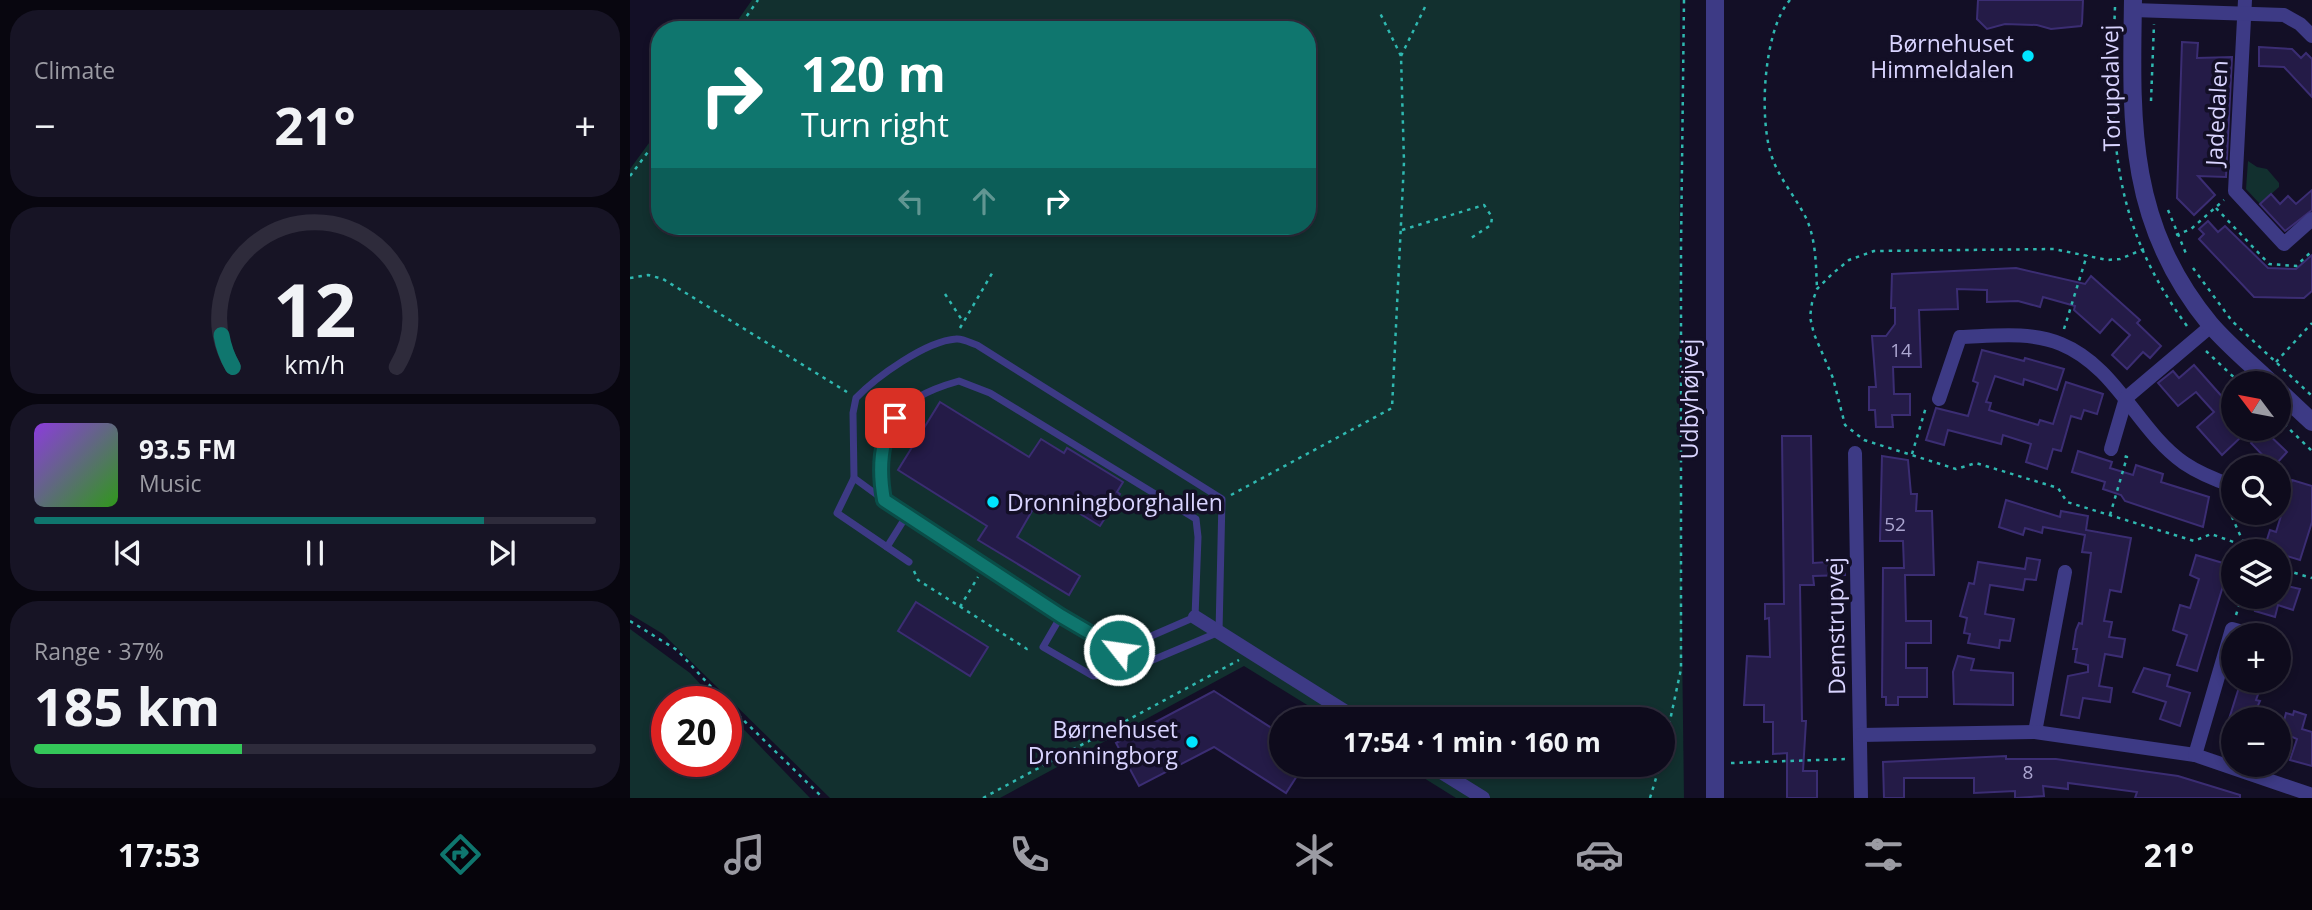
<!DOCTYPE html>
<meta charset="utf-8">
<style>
:root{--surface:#0e0b1c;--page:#171425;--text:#f1f3f6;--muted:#9b9ba3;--line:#2e2b3b;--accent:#0f766e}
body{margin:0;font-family:"Open Sans",sans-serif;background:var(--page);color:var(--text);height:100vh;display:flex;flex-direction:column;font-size:26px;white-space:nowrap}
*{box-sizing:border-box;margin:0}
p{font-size:23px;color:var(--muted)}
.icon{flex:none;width:38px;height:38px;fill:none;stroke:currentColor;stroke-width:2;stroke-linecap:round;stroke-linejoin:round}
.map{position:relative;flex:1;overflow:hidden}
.details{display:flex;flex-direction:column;gap:10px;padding:10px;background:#08060f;width:630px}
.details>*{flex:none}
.banner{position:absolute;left:21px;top:21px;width:665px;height:214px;border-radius:28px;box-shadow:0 4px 10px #0003,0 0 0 2px var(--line);background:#0f766e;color:#fff;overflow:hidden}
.needle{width:46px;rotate:302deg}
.buttons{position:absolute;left:1591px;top:371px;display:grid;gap:14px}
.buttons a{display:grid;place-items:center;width:70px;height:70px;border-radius:50%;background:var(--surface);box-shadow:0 4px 10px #0003,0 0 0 2px var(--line);font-size:35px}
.speed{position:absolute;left:21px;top:686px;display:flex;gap:14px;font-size:35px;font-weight:700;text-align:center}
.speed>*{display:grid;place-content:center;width:91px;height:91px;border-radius:50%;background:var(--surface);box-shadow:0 4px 10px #0003,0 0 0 2px var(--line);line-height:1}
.speed .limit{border:10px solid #d22;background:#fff;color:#111}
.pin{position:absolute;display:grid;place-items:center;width:60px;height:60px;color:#fff;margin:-30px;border-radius:14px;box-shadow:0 4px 10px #0006}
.me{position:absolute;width:77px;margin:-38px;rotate:300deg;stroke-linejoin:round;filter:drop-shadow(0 0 5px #0008)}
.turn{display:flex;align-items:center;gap:24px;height:147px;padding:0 35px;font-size:32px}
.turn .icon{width:91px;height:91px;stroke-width:2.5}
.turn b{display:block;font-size:49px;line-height:60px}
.lanes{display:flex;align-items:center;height:66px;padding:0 35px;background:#0003;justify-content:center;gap:35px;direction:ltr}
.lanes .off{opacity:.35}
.big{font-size:52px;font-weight:700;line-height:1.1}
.details .card{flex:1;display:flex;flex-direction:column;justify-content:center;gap:10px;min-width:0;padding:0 24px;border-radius:28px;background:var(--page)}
.details .dial{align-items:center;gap:0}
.dial svg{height:182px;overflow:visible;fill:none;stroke:var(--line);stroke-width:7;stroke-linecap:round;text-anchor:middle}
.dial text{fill:var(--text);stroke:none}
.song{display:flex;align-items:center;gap:21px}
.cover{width:84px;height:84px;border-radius:10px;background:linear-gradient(135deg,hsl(270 70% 55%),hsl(110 70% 35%))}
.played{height:7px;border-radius:4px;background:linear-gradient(90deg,var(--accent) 80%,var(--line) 80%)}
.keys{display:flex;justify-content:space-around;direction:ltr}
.heat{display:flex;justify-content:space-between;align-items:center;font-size:38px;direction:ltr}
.charge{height:10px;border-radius:5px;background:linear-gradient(90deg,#34c759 37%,var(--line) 0)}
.trip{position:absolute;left:639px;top:707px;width:406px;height:70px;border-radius:35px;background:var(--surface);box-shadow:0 4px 10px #0003,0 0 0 2px var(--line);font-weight:700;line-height:70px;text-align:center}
.tabs{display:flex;height:112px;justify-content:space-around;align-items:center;background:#06040b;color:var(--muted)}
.tabs .icon{width:49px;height:49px}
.tabs .selected{color:var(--accent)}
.tabs b{font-size:32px;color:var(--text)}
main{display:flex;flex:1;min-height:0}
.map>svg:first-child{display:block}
</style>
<main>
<section class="details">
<div class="card"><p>Climate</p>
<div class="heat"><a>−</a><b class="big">21°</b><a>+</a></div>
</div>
<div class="card dial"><svg viewBox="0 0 100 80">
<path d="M14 69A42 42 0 1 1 86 69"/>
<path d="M14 69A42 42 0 0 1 9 55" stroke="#0f766e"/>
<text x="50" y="56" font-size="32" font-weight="700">12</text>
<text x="50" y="72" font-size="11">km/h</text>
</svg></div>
<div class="card">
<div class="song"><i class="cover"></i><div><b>93.5 FM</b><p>Music</p></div></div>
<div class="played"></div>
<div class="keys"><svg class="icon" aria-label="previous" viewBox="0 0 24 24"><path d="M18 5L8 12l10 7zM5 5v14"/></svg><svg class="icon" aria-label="pause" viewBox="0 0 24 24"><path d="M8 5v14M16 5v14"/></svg><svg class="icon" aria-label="next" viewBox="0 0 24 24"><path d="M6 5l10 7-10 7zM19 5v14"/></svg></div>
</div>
<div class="card"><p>Range · 37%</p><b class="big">185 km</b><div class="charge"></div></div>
</section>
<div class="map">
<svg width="1682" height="798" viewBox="0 0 1682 798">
<rect width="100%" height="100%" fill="#130f26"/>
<g fill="#12302f">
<polygon points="122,0 1050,0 1049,407 1054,798 826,798 773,765 1032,765 1032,719 700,719 614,666 370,798 200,798 33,634 0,614 0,169 30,128 30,226 677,226 677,30 101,30"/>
<polygon points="1618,161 1627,167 1637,169 1649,183 1649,187 1630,204 1616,189"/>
<polygon points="0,629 60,673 87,702 37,702 37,761 96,761 96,711 180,798 0,798"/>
</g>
<g fill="#241b47" stroke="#3b2d73" stroke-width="2">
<polygon points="1348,0 1453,0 1452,23 1451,26 1421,29 1407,25 1375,24 1357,29 1347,19"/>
<polygon points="1552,42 1568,43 1567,58 1602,57 1596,177 1568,176 1585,195 1564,215 1547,198"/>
<polygon points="1629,47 1662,49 1671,58 1676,53 1682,59 1682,97 1654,67 1629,66"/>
<polygon points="1682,190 1682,210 1655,231 1630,204 1641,194 1650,204 1658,196 1666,204"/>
<polygon points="1578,221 1588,232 1595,226 1638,268 1666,269 1682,255 1682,291 1674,298 1624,297 1569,239 1574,234 1569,229"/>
<polygon points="1386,268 1455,284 1461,276 1510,320 1507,323 1531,346 1520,358 1513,352 1497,369 1482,355 1500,335 1482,319 1470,333 1444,310 1445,306 1413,297 1410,307 1388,301 1357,302 1357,290 1327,289 1328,309 1289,310 1291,367 1263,367 1264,394 1280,394 1280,415 1262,415 1263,427 1246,427 1245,410 1239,410 1239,387 1246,387 1242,336 1256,336 1265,324 1265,308 1261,308 1262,274"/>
<polygon points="1352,350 1394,361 1395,358 1434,369 1427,390 1394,379 1393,385 1365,376 1356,402 1361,403 1359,410 1408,425 1410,420 1423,424 1436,382 1473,394 1467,414 1454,410 1451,419 1441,416 1431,451 1423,449 1417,469 1396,462 1401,444 1373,435 1371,444 1318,430 1314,445 1296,440 1306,408 1338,416 1348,383 1343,381"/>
<polygon points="1564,365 1603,409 1603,420 1598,424 1610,438 1592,455 1567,427 1584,412 1566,392 1548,406 1528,383 1543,371 1549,378"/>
<polygon points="310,402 399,457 411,439 434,453 437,448 493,482 487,492 490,494 470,526 439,507 436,512 410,497 387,537 450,576 439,595 348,540 357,526 268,470"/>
<polygon points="1634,430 1657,452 1646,464 1641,464 1621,443"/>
<polygon points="1152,436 1181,436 1183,563 1214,561 1215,575 1183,576 1184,585 1170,585 1172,721 1176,721 1173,771 1187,771 1187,798 1157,798 1157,753 1143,754 1143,722 1134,722 1134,705 1114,705 1117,656 1140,657 1139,618 1135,619 1135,604 1154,604"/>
<polygon points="1448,451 1482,462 1480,468 1503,475 1506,465 1533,474 1531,482 1579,497 1573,527 1495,501 1491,495 1473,489 1475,482 1442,472"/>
<polygon points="1252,456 1278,460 1281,494 1287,494 1286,511 1302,511 1304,575 1275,575 1276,621 1301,621 1301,643 1276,643 1276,668 1297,668 1297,697 1268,697 1268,705 1256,705 1256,697 1252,697 1253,568 1274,568 1273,541 1250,541"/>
<polygon points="1662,480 1682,486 1682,522 1670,560 1634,549 1640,530 1646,532"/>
<polygon points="1376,500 1430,517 1431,511 1458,516 1456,530 1501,538 1491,592 1480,590 1474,621 1482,622 1479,637 1495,639 1492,657 1475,654 1469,686 1482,688 1480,702 1453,698 1449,718 1431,715 1438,676 1458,672 1458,665 1445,662 1447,649 1443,649 1446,630 1449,623 1452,624 1461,553 1452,552 1455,535 1413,527 1412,533 1395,528 1393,535 1369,527"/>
<polygon points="1566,555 1603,566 1596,587 1593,586 1567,671 1547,665 1557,635 1543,630 1550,605 1560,608 1569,579 1560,575"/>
<polygon points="1397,558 1410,560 1406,580 1395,579 1393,590 1360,585 1355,614 1384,619 1380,641 1370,640 1369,648 1338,643 1340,634 1334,633 1337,618 1330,616 1339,583 1344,584 1348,562 1395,569"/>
<polygon points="1648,584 1670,589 1663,610 1648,605 1645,617 1625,611 1629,597 1648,597"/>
<polygon points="286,602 358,647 340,676 268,631"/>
<polygon points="1328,656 1344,659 1341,670 1383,673 1383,705 1324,704 1323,672"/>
<polygon points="1514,668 1540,675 1537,686 1560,693 1550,726 1530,719 1536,702 1503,692"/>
<polygon points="1611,681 1633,681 1626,700 1630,701 1622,719 1599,719"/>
<polygon points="584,691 651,734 651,765 674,765 656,793 584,747 509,786 486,743"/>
<polygon points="1664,711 1676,715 1672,729 1682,732 1682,766 1660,760 1667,739 1651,732 1656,713 1663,715"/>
<polygon points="1376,756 1376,759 1426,759 1548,776 1610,795 1610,798 1505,798 1507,792 1438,783 1438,789 1413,786 1414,796 1385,798 1385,791 1344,793 1344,778 1274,778 1274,798 1254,798 1253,762"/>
</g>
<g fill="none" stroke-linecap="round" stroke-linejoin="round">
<g stroke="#2fb8b0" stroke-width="2.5" stroke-dasharray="3.5 5" stroke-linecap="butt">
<path d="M1160,0C1133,30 1128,123 1143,160C1151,181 1167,199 1177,220C1186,241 1186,266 1187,289"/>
<path d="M1485,7C1480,132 1479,220 1557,326"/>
<polyline points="107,30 128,0"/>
<polyline points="771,56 795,7"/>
<polyline points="1521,101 1524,24"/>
<polyline points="0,176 30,136"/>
<polyline points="1586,208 1639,264 1666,266 1682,251"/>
<polyline points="1538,210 1557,256"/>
<polyline points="772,230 854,205 862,217 861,225 838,240"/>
<polyline points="1546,235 1561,229 1594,200"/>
<polyline points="1514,249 1490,259 1477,260 1424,249 1244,251 1219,260 1202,274 1187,289 1182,303 1180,317 1184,334 1203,378 1215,425 1234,440 1326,469 1346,463 1428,488 1437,502 1564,541 1581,534 1615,546 1618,551"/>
<polyline points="1563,268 1602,321 1682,396"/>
<polyline points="0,278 18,275 33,279 217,392"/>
<polyline points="315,294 332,320"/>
<polyline points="330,328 364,270"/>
<polyline points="1434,329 1457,255"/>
<polyline points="1576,351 1610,383"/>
<polyline points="1646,362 1682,323"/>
<polyline points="1648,418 1682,451"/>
<polyline points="1282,454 1296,407"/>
<polyline points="601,495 762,408 774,162 771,56 749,11"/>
<polyline points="1603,508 1602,517 1615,546"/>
<polyline points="1480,515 1497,457 1494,456"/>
<polyline points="1648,568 1682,578"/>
<polyline points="284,571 288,580 397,649 402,648"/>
<polyline points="330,607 348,577"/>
<polyline points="1606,615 1612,597"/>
<polyline points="0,621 47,650 95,702"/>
<polyline points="96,703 193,798"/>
<polyline points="1032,758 1051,669 1051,248 1054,0"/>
<polyline points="1101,763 1217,759"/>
<polyline points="353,798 609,660"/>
<polyline points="1020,798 1030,765"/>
</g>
<g stroke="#3d3a85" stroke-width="7">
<path d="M329,381L360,393L566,519L568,537L565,617L489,650L431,616L254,500C242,430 261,400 329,381Z"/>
<polyline points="224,478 207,513 279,562"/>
<path d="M254,500L224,478L223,413L226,398C246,377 296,341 326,339C332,338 341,343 347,345L592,499L589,632L492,673L463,676L413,647L431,616"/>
<polyline points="257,547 277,515"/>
</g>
<g stroke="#3d3a85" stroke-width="14">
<polyline points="1615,0 1605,191 1654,244 1682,219"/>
<polyline points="1503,10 1654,15 1670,24 1682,36"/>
<path d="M1309,399L1330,337C1363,336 1400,331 1431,344C1487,367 1507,430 1554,463C1570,474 1586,480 1603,486"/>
<polyline points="1481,449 1496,398 1581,326"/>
<polyline points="1225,453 1231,798"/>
<polyline points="1623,517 1625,513"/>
<polyline points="565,617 727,719"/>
<polyline points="1405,732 1435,572"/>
<polyline points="1230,735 1405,732 1565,755 1682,795"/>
<polyline points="1565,755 1602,629 1620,634"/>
<polyline points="800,765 853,798"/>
</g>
<g stroke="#3d3a85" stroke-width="18">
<polyline points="1085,0 1085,798"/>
<path d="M1503,0C1501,122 1497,223 1580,324C1598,345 1621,364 1641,383"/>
<polyline points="1648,390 1682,422"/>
</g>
</g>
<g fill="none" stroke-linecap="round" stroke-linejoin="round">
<defs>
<path id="route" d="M265,418C249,442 249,472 254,500L431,616L489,650"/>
</defs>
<use href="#route" stroke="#0a4d48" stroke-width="18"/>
<use href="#route" stroke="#0f766e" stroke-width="12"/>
</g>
<g fill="#00e5ff" stroke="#130f26" stroke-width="2.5">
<circle cx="1398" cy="56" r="7"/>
<circle cx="363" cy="502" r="7"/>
<circle cx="562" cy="742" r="7"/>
</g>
<g text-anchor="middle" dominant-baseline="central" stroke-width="7" stroke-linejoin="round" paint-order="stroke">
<g font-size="19" fill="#aca6d1">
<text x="1271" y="350">14</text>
<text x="1265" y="524">52</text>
<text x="1398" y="772">8</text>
</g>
<g font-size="23" fill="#d9d4ff" stroke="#130f26" text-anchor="end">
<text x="1384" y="43">Børnehuset<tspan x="1384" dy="26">Himmeldalen</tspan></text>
<text x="377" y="502" text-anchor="start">Dronningborghallen</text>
<text x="548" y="729">Børnehuset<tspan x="548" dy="26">Dronningborg</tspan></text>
</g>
<g font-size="23" fill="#d9d4ff" stroke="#130f26">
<text transform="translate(1480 88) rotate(-91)">Torupdalvej</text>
<text transform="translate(1586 113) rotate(-87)">Jadedalen</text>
<text transform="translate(1059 399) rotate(-90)">Udbyhøjvej</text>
<text transform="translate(1205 626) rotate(-91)">Demstrupvej</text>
</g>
</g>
</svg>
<div class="buttons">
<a><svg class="needle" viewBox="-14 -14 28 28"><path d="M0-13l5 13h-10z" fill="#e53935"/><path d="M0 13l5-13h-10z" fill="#9b9ba3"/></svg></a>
<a><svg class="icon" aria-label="search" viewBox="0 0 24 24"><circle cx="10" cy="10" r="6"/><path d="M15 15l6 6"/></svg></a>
<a><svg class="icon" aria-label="layers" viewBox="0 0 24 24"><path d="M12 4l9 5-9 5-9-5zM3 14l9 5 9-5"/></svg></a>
<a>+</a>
<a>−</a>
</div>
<div class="speed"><div class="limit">20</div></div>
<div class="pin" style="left:265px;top:418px;background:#d93025"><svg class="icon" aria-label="arrive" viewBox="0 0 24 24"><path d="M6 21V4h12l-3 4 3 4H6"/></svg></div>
<svg class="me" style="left:489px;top:650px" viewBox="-20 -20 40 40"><circle r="17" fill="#0f766e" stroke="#fff" stroke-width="3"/><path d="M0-11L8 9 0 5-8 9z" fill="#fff"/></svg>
<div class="trip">17:54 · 1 min · 160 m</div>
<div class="banner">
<div class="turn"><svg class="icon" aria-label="right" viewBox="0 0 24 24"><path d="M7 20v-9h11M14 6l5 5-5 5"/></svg><div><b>120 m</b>Turn right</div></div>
<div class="lanes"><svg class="icon off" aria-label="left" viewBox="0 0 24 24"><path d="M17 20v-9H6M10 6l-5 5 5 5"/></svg><svg class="icon off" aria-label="ahead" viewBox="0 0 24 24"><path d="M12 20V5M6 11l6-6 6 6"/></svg><svg class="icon" aria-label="right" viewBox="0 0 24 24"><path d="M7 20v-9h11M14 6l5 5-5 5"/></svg></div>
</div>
</div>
</main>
<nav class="tabs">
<b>17:53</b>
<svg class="icon selected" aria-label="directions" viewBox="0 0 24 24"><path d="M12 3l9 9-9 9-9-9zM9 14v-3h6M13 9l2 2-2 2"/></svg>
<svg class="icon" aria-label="music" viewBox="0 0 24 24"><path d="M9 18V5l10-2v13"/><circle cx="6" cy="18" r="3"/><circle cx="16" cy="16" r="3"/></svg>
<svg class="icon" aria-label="phone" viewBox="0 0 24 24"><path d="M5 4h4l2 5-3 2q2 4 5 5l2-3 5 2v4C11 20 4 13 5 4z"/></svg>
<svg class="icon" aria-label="climate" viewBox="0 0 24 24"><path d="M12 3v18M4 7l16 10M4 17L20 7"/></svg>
<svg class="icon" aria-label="car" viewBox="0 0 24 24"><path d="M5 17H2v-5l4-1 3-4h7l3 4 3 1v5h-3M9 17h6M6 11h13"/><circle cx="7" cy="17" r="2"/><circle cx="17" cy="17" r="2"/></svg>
<svg class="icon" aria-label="filters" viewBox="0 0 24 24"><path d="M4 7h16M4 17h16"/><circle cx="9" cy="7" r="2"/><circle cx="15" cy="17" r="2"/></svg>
<b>21°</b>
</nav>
